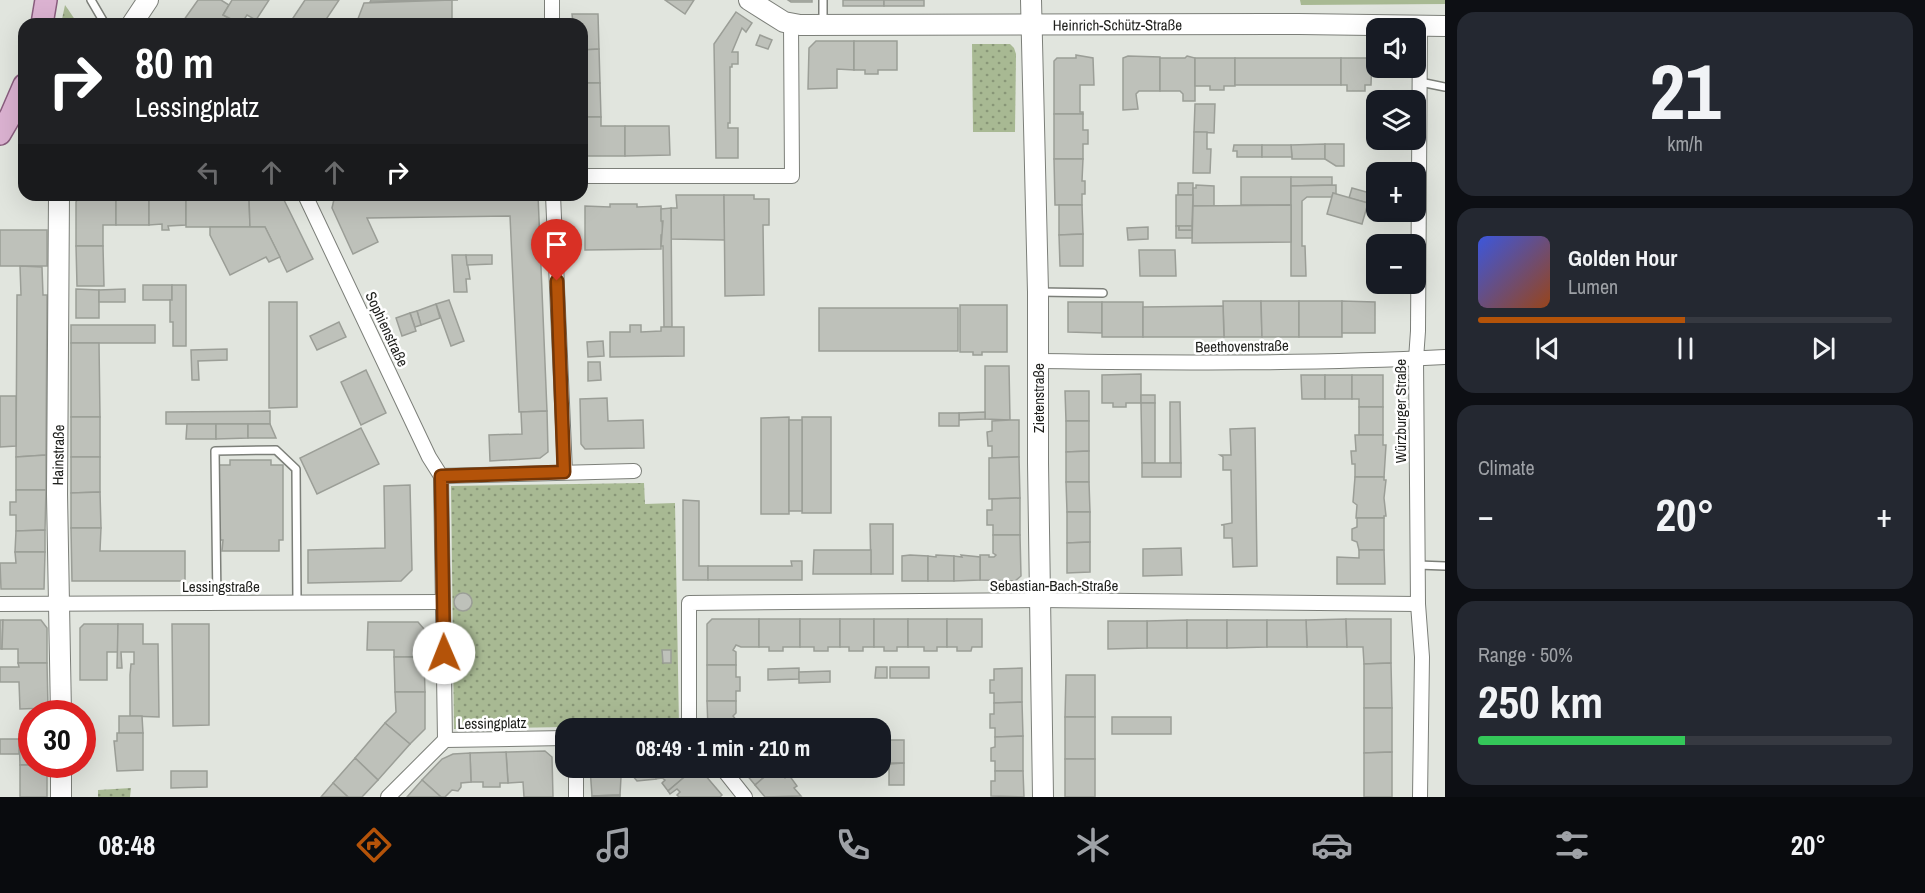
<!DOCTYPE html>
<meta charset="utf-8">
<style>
:root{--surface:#171b24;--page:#242831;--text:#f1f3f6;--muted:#9ea1a6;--line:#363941;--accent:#b45309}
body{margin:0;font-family:"Archivo Narrow",sans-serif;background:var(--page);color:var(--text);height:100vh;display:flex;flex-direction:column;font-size:22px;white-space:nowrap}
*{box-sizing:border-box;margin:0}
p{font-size:20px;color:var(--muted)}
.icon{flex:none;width:33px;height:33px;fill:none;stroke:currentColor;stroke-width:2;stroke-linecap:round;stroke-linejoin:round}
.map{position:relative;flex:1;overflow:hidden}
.side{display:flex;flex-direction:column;gap:12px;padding:12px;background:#0d0f14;width:480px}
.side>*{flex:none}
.guide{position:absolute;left:18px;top:18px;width:570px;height:183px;border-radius:18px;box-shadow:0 6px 24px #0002;background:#202124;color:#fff;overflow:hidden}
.controls{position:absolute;left:1366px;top:18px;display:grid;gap:12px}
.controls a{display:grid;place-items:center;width:60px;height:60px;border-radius:12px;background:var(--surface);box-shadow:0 6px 24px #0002;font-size:30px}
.speed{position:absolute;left:18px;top:700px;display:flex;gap:12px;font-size:30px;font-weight:700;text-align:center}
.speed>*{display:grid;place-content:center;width:78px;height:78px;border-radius:50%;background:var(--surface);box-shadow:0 6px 24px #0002;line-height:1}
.speed .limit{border:9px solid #d22;background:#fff;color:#111}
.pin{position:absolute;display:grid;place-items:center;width:51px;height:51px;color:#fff;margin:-62px -26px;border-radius:50% 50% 50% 0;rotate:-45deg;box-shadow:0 0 6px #0007}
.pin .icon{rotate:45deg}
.me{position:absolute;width:66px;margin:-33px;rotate:359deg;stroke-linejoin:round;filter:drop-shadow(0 0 4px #0008)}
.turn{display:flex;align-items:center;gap:21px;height:126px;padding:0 18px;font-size:27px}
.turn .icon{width:78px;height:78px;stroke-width:2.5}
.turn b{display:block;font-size:42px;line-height:51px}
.lanes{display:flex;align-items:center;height:57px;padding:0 18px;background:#0003;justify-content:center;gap:30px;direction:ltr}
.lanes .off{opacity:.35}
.big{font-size:45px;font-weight:700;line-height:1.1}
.side .card{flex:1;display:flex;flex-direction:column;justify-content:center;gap:9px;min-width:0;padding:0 21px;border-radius:18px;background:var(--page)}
.side .dial{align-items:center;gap:0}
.dial b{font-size:78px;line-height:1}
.song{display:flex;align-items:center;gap:18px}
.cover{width:72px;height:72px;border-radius:9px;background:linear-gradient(135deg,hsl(230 70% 55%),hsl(20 70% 35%))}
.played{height:6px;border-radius:3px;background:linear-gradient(90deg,var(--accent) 50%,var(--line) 50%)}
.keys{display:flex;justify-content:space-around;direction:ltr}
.heat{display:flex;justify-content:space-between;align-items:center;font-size:33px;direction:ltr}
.charge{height:9px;border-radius:4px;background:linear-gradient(90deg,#34c759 50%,var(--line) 0)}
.trip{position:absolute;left:555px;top:718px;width:336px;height:60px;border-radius:18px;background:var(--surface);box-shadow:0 6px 24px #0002;font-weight:700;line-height:60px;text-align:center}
.menu{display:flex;height:96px;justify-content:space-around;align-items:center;background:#090b0e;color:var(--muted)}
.menu .icon{width:42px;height:42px}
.menu .current{color:var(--accent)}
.menu b{font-size:27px;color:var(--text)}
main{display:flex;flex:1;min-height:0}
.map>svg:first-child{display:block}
</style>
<main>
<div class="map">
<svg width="1445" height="797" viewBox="0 0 1445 797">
<defs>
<pattern id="green-dots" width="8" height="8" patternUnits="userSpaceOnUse" patternTransform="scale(1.5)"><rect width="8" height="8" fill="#a8b993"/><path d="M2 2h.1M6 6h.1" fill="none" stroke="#889677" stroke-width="1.8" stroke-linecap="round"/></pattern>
</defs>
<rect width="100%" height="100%" fill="#e1e5de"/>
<g fill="url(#green-dots)">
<polygon points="65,5 78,24 61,24"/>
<polygon points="972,44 1010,44 1014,48 1016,54 1015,132 973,132"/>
<polygon points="644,483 645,504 675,503 679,725 454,729 451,486"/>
<polygon points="131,788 130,797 98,797 98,790"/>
</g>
<polygon fill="#a8b993" points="1279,0 1445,0 1445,4 1301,5 1300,0"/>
<g fill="#bec1ba" stroke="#9b9e97" stroke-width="1.5">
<polygon points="198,0 221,0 229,5 223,15 239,24 181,24"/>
<polygon points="232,0 269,0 256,20 247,15 241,24 223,15"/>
<polygon points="305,0 339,0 323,24 289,24"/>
<polygon points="371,0 458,0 370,2"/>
<polygon points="452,0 452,24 356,24 364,3"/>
<polygon points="665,0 694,0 685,14"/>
<polygon points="788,0 812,0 812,2 791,2"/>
<rect x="843" y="0" width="41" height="6"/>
<rect x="884" y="0" width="40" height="6"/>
<polygon points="736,12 752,23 746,32 742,28 732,52 738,52 738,64 732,64 732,67 730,67 730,123 728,123 728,128 738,128 738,158 716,158 714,44"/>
<polygon points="572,14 598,14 599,49 582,50 582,24 573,24"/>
<polygon points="760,35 772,40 768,49 756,45"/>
<polygon points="816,41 854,41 854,70 837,69 837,88 808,89 809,48"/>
<polygon points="854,41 897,41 897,70 878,70 878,74 865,74 865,70 854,70"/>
<polygon points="599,49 600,83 582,83 582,50"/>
<polygon points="1076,55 1093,58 1094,85 1080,85 1080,112 1083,112 1083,114 1054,114 1054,61 1057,58 1076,58"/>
<polygon points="1128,56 1160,57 1160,91 1139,91 1136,94 1138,109 1123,110 1123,58"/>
<polygon points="1187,56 1195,58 1195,101 1183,101 1183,94 1180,91 1160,91 1160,58 1185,58"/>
<polygon points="1195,58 1235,58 1235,86 1224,86 1224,90 1210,90 1210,86 1195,86"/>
<rect x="1235" y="58" width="106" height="27"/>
<polygon points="1341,58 1372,58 1371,85 1365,85 1365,91 1347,91 1347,85 1341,85"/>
<polygon points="582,83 600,83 601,117 582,117"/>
<polygon points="1195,104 1215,104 1214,133 1194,132"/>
<polygon points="1054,114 1083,114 1083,130 1088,130 1088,144 1083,144 1083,159 1054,159"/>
<polygon points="582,117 601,117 601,126 625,126 625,156 582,156"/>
<polygon points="625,126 669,126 670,155 625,156"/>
<polygon points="1194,132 1207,132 1207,149 1211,149 1210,173 1193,173"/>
<polygon points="1325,144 1325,159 1292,159 1291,145"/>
<polygon points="1325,144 1344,144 1344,166 1336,166 1325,159"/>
<polygon points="1234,145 1262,145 1262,157 1237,157 1237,151 1233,151"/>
<polygon points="1262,145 1291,145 1292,157 1262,157"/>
<polygon points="1054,159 1083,159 1082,181 1085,181 1085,194 1082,194 1082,205 1055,205"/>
<rect x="1241" y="177" width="50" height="28"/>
<polygon points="1291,177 1332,177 1332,185 1291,186"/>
<rect x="1178" y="183" width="15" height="12"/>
<polygon points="1196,185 1214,186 1214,206 1193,206 1193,188 1196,188"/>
<polygon points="1336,185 1336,194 1333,193 1332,197 1307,197 1302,201 1302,246 1305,246 1306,276 1291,276 1291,186"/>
<polygon points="1352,188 1377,195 1372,209 1367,207 1368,203 1349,198"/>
<polygon points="1333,193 1368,203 1362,224 1327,214"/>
<polygon points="335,195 538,195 547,411 519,412 510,216 367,218 378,242 353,254 332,208"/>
<polygon points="676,195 724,195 725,240 671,239 671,208 677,208"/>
<polygon points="724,195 754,195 754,199 769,199 769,225 763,225 764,295 725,296"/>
<polygon points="1176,195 1193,195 1192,226 1176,226"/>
<polygon points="78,198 116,198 116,225 103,225 103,246 76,246 76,202"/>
<rect x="116" y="198" width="33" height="27"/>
<polygon points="149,198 186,198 186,225 168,226 169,230 162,230 162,224 149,225"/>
<polygon points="186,198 249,198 250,227 186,227"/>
<polygon points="249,198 283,198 313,259 287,272 265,227 250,227"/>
<polygon points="610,204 637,204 637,207 661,206 663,235 661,235 661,249 585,250 585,206 610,207"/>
<polygon points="1059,205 1082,205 1083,234 1059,235"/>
<polygon points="1291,205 1291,242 1192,243 1193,206"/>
<polygon points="671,208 672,327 664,327 663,246 661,246 663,221 661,221 661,209"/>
<polygon points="1176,226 1179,226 1179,230 1192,230 1192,238 1176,238"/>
<rect x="1179" y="226" width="13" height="4"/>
<polygon points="210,227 265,227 280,257 269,262 266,257 230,275 210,235"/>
<polygon points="1148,227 1148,239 1128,240 1127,228"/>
<rect x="0" y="230" width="47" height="36"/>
<polygon points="1083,234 1083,266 1060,266 1059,235"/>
<polygon points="76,246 103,246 104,286 77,286"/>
<polygon points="1139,250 1175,250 1176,276 1140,276"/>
<polygon points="452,255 466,255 470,279 466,279 467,292 454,292"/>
<polygon points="466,255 492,255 492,264 467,265"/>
<polygon points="20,266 42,267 43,295 47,295 46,455 16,457 17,295 21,295"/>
<rect x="143" y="285" width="29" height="15"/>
<polygon points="172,285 186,285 186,346 173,346 173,322 170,322 170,300 172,300"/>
<polygon points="76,289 99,290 99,318 76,318"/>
<polygon points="125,289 125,302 99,302 99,290"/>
<polygon points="449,300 464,341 451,346 436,304"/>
<polygon points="1223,301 1261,301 1262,337 1224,337"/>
<polygon points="1261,301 1299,301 1299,337 1262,337"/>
<rect x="1299" y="301" width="43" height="36"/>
<polygon points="1342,301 1375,302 1375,333 1342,333"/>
<polygon points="269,302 297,302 297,407 269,408"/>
<polygon points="1068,302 1102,302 1102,333 1068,332"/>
<rect x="1102" y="302" width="41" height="35"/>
<polygon points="436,304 440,318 421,325 417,311"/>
<polygon points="960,305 1007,305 1007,352 982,352 982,355 973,355 973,352 960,352"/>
<polygon points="1223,306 1224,337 1143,337 1143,307"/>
<rect x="819" y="308" width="139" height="43"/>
<polygon points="417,311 421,325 415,327 410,313"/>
<polygon points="410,313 416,331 402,336 396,318"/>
<polygon points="339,322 346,337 317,350 310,336"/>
<rect x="71" y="325" width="84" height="18"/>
<polygon points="630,325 641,325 641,332 661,331 661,327 684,327 684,356 610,357 610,332 630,332"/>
<polygon points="603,341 604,356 588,357 587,342"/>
<polygon points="71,343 99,343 100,417 71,417"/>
<polygon points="227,349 227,360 198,361 199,380 192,380 191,350"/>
<polygon points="588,362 600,362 601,380 588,381"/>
<polygon points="985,366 1009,366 1010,420 985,419"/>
<polygon points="366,370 386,413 361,425 341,382"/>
<polygon points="1141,374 1141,403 1126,403 1126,407 1113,407 1113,403 1102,403 1102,375"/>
<polygon points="1301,375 1325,375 1325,399 1302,399"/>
<rect x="1325" y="375" width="27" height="24"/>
<polygon points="1352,375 1383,375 1383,407 1359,407 1359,399 1352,399"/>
<polygon points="1065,391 1089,391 1089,421 1066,421"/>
<rect x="1141" y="395" width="14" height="8"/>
<polygon points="0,396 16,396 16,446 0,447"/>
<polygon points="607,398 608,421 643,420 644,448 585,449 581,444 580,399"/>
<polygon points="1170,402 1180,402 1181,463 1170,463"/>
<polygon points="1141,403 1155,403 1155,463 1142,463"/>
<rect x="1359" y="407" width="24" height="28"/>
<polygon points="270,411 270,424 166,424 166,412"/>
<polygon points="547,411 548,452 540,458 490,461 489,435 522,434 521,412"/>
<polygon points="985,412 985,419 959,420 959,413"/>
<rect x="939" y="413" width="20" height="13"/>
<rect x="71" y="417" width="29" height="40"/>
<polygon points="789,417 789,514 761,514 761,418"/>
<rect x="802" y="417" width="29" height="96"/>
<rect x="789" y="420" width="13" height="91"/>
<polygon points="1010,420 1019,420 1019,457 992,458 992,446 988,446 987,432 992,431 992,421"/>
<polygon points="1066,421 1089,421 1089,451 1066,452"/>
<polygon points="187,424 216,424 216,439 186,439"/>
<polygon points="216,424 248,424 248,438 216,439"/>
<polygon points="248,424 270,424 276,438 248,438"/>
<polygon points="361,428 379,464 317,494 300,458"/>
<polygon points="1255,428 1257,566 1233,567 1232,538 1224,538 1224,525 1221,525 1232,523 1231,470 1223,470 1223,457 1220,455 1231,455 1230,429"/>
<polygon points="1355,435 1383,435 1383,445 1386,445 1384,477 1355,477 1355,464 1352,464 1351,451 1356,451"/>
<polygon points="1089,451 1089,482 1066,482 1066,452"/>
<polygon points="46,455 46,490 16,490 16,457"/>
<polygon points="71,457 100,457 100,492 71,493"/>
<polygon points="1019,457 1020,498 989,499 989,458"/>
<polygon points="230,460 271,460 271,465 283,465 283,540 279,540 279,551 222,551 223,540 218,540 218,465 230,465"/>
<rect x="1142" y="463" width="39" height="14"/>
<polygon points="1355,477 1384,477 1384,480 1386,480 1384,498 1386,516 1384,516 1384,518 1356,518 1357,505 1353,502"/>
<polygon points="1066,482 1089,482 1090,512 1067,512"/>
<polygon points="410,485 412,570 401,581 308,583 308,550 385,548 384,486"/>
<polygon points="16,490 46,490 45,530 16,531 16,515 10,515 10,502 16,502"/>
<polygon points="100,492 101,528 71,528 71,493"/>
<polygon points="1020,498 1020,535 993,535 993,525 987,525 987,510 992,510 992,499"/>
<polygon points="683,500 699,501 699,566 708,566 708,580 683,580"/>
<polygon points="1067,512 1090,512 1090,542 1067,543"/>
<polygon points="1357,518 1384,518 1384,550 1359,550 1357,542 1352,540 1352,529 1357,527"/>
<polygon points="870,524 893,524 893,574 871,574"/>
<polygon points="71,528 101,528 100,551 185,551 185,581 72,581"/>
<polygon points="45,530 45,552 15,552 16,531"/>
<polygon points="993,535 1020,535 1021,576 1015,581 980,580 980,555 989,555 989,557 994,557 996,555 993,553"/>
<polygon points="1090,542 1090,572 1067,573 1067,543"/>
<polygon points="1181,548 1182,575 1143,576 1143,549"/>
<polygon points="814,550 871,550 871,574 813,574"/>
<polygon points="1359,550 1384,550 1385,584 1337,584 1337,557 1359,558"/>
<polygon points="15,552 45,552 44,589 1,589 0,563 16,563"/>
<polygon points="910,555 928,556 928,581 902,581 902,556"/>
<polygon points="936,555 954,556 954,581 928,581 928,556 936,557"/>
<polygon points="961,555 980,557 980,580 954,581 954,556 962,557"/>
<polygon points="791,561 802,561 802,580 708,580 708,566 792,566"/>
<circle cx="463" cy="602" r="9"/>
<polygon points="712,619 759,619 759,647 741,647 736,645 733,650 736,652 736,665 707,665 707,624"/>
<polygon points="759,619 800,619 800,647 783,647 783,651 769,651 769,647 759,647"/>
<polygon points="800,619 840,619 840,647 828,647 828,651 814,651 814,647 800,647"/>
<polygon points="840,619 874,619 874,647 863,647 863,651 849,651 849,647 840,647"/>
<polygon points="874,619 908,619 908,647 897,647 897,651 884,651 884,647 874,647"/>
<polygon points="908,619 947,619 947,647 937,647 937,651 924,651 924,647 908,647"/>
<polygon points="947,619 982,619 982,647 972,647 971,651 957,651 957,647 947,647"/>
<polygon points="1346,619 1347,647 1307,647 1306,620"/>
<polygon points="1346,619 1391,619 1391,663 1364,664 1363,647 1347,647"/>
<polygon points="0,620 3,620 2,649 0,649"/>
<polygon points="3,620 41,620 47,628 47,663 18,663 18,649 2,649"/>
<polygon points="1187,620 1187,648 1147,648 1147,621"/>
<rect x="1187" y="620" width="40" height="28"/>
<polygon points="1227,620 1267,620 1267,647 1227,648"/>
<polygon points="1267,620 1306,620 1307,647 1267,647"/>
<polygon points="1108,621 1147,621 1147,648 1108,649"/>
<polygon points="368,622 418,622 424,629 424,657 394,657 394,650 367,650"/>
<polygon points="84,624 118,624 118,652 107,652 107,680 80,680 80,628"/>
<polygon points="118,624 143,624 143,644 158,644 159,717 130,716 130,675 131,664 134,664 134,652 121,652 122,668 117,668"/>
<polygon points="172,624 209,624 209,725 173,726"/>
<polygon points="662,650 671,650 671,663 663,663"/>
<polygon points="394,657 424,657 425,692 395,692"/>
<polygon points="18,663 47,663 48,708 20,709 19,682 0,682 0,667 19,667"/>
<polygon points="1391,663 1392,708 1364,708 1364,664"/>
<polygon points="707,665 736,665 736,677 740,677 740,691 736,691 736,701 707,701"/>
<polygon points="876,667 887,667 887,678 875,678"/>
<rect x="890" y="667" width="39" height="11"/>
<polygon points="799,668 799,679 768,680 768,669"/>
<polygon points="1022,668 1022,702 994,703 994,693 990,693 990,680 994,680 994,669"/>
<polygon points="830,671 830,682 799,683 799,672"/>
<polygon points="1066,675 1095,675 1095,717 1065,717"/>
<polygon points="395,692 425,692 425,729 410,744 385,723 396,712"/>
<polygon points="707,701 736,701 736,713 733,716 737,721 742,719 745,723 744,729 708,729"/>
<polygon points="1022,702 1023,736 995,737 995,728 990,728 990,714 994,714 994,703"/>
<polygon points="1364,708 1392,708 1392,752 1364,753"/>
<polygon points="119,716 142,716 143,733 119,734"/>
<rect x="1065" y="717" width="30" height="42"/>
<rect x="1112" y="717" width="59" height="17"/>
<polygon points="385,723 410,744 378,780 355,758"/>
<polygon points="32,733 32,765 20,765 19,734"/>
<polygon points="117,733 143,733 143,770 117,771 114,741 117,741"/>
<polygon points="1023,736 1023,771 995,771 995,761 991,761 991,748 995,747 995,737"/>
<rect x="0" y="739" width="19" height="15"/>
<rect x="890" y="740" width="14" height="23"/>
<polygon points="545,751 552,757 553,797 524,797 523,782 508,783 506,752"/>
<polygon points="506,752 508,783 500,783 500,787 483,787 483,782 471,782 470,753"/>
<polygon points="1392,752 1392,797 1364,797 1364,753"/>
<polygon points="470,753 471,782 461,783 461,787 458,791 452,790 445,797 441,797 422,780 442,759 453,754"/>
<polygon points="355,758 378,780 362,797 348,797 333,783"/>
<rect x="1065" y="759" width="30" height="38"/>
<polygon points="904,763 904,785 889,785 889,764"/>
<rect x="20" y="765" width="27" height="32"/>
<polygon points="590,768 655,768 656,779 637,781 632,775 621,777 620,795 592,796"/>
<polygon points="655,768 695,768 668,791 662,783 665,780 662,778 656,779"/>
<polygon points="695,768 699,768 722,795 720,797 679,797 677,795 680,792 677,789 670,794 668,791"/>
<polygon points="741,768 775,768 755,785"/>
<polygon points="775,768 777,768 785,778 789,775 797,786 794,788 801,796 765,797 755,785"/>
<polygon points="171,771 207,771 207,787 171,788"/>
<polygon points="995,771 1023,771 1024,797 991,796 991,781 995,781"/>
<polygon points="422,780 441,797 407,797"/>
<polygon points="333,783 348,797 321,797"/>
<polygon points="620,795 620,797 592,797 592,796"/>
</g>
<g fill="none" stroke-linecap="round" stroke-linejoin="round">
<defs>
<g id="lane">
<polyline points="91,0 105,24"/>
<polyline points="823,22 823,0"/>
<polyline points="1420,82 1445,87"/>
<polyline points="1039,292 1103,293"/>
<polyline points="1418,565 1445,566"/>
<polyline points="217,603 215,451 276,450 296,469 297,602"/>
</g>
<g id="street">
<polyline points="552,0 552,24"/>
<polyline points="1420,26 1418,331 1416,359 1418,604 1422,657 1420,797"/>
<polyline points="582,176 792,176 791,24"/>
<polyline points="305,195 429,457 441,476"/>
<polyline points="553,195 565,472"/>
<path d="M1039,361C1174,363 1310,364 1445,357"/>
<polyline points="441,476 445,740"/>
<polyline points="441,476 634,471"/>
<polyline points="0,604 443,602"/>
<polyline points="689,729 689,603 1039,600 1418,604"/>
<polyline points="445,740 566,738"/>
<polyline points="576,768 576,797"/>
<polyline points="722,768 745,797"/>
<polyline points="388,797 445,740"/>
</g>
<g id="secondary">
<path id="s1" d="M749,0L784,22L800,25L1299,24L1445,26"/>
<polyline points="1031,0 1038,292 1038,463 1043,797"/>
<polyline points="132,24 148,0"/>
<polyline points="59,195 57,494 61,714"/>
<polyline points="61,765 61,797"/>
</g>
<g id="primary">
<polyline points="42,24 46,0"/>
<polyline points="0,134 11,115 24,85"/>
</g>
</defs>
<use href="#lane" stroke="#7c7f79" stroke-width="10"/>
<use href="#street" stroke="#7c7f79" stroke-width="16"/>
<use href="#secondary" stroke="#7c7f79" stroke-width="22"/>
<use href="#primary" stroke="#895d7e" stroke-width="24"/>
<use href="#lane" stroke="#fff" stroke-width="7"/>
<use href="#street" stroke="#fff" stroke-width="14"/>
<use href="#secondary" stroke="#fff" stroke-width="20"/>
<use href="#primary" stroke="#dbb2d1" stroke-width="21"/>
</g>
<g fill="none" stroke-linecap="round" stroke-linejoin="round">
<defs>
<polyline id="route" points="444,653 441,476 564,472 557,281"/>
</defs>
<use href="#route" stroke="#753606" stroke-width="15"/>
<use href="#route" stroke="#b45309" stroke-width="10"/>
</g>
<g text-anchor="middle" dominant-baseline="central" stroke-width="5" stroke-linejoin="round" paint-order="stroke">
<g font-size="15" fill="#1e1f1c" stroke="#fff">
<text stroke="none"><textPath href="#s1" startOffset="375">Heinrich-Schütz-Straße</textPath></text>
<text transform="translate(387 329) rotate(65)">Sophienstraße</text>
<text transform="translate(1242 346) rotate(-1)">Beethovenstraße</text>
<text transform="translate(1038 398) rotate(-90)">Zietenstraße</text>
<text transform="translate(1400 411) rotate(-90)">Würzburger Straße</text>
<text transform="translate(58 455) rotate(-89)">Hainstraße</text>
<text x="1054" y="585">Sebastian-Bach-Straße</text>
<text x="221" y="586">Lessingstraße</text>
<text transform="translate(492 723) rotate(-1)">Lessingplatz</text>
</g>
</g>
</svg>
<div class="controls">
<a><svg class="icon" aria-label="sound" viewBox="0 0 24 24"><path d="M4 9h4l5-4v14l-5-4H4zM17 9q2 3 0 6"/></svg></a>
<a><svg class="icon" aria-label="layers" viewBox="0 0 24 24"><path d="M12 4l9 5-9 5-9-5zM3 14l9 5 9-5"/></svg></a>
<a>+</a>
<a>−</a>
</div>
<div class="speed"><div class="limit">30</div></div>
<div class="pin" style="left:557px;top:281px;background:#d93025"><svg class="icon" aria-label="arrive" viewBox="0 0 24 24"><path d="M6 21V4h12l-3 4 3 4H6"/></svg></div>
<svg class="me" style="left:444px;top:653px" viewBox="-20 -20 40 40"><circle r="19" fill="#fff"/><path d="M0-13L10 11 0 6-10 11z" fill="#b45309"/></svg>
<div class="trip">08:49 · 1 min · 210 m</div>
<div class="guide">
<div class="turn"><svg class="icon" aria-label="right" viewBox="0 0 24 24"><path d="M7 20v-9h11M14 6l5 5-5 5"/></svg><div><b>80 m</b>Lessingplatz</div></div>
<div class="lanes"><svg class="icon off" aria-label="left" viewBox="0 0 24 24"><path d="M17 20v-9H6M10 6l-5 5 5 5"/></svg><svg class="icon off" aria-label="ahead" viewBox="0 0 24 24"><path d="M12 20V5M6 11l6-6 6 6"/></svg><svg class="icon off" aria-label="ahead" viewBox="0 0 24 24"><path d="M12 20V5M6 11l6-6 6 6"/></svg><svg class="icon" aria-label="right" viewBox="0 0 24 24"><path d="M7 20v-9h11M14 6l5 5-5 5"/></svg></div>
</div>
</div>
<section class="side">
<div class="card dial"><b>21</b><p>km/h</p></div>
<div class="card">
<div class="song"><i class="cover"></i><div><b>Golden Hour</b><p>Lumen</p></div></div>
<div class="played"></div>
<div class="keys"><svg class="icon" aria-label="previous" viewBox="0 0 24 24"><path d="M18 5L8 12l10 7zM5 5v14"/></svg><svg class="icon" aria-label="pause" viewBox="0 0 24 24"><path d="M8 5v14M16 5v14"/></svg><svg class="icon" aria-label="next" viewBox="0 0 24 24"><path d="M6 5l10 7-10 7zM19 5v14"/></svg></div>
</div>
<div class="card"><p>Climate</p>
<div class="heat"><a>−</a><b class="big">20°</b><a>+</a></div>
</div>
<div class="card"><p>Range · 50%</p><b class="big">250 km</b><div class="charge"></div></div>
</section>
</main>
<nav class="menu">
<b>08:48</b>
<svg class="icon current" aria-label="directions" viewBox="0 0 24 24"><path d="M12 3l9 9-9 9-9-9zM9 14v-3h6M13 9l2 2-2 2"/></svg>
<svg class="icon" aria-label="music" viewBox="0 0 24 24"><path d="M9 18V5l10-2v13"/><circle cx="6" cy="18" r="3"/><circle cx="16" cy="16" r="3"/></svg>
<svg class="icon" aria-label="phone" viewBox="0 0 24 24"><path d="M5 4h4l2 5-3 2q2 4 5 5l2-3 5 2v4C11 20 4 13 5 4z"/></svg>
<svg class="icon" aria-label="climate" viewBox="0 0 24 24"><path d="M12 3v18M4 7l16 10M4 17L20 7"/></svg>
<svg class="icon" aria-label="car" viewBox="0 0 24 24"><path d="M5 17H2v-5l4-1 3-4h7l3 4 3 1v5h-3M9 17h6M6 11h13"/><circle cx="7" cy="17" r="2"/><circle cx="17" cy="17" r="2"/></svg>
<svg class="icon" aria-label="filters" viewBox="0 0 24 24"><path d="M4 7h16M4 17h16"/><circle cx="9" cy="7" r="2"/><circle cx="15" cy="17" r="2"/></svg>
<b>20°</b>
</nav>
